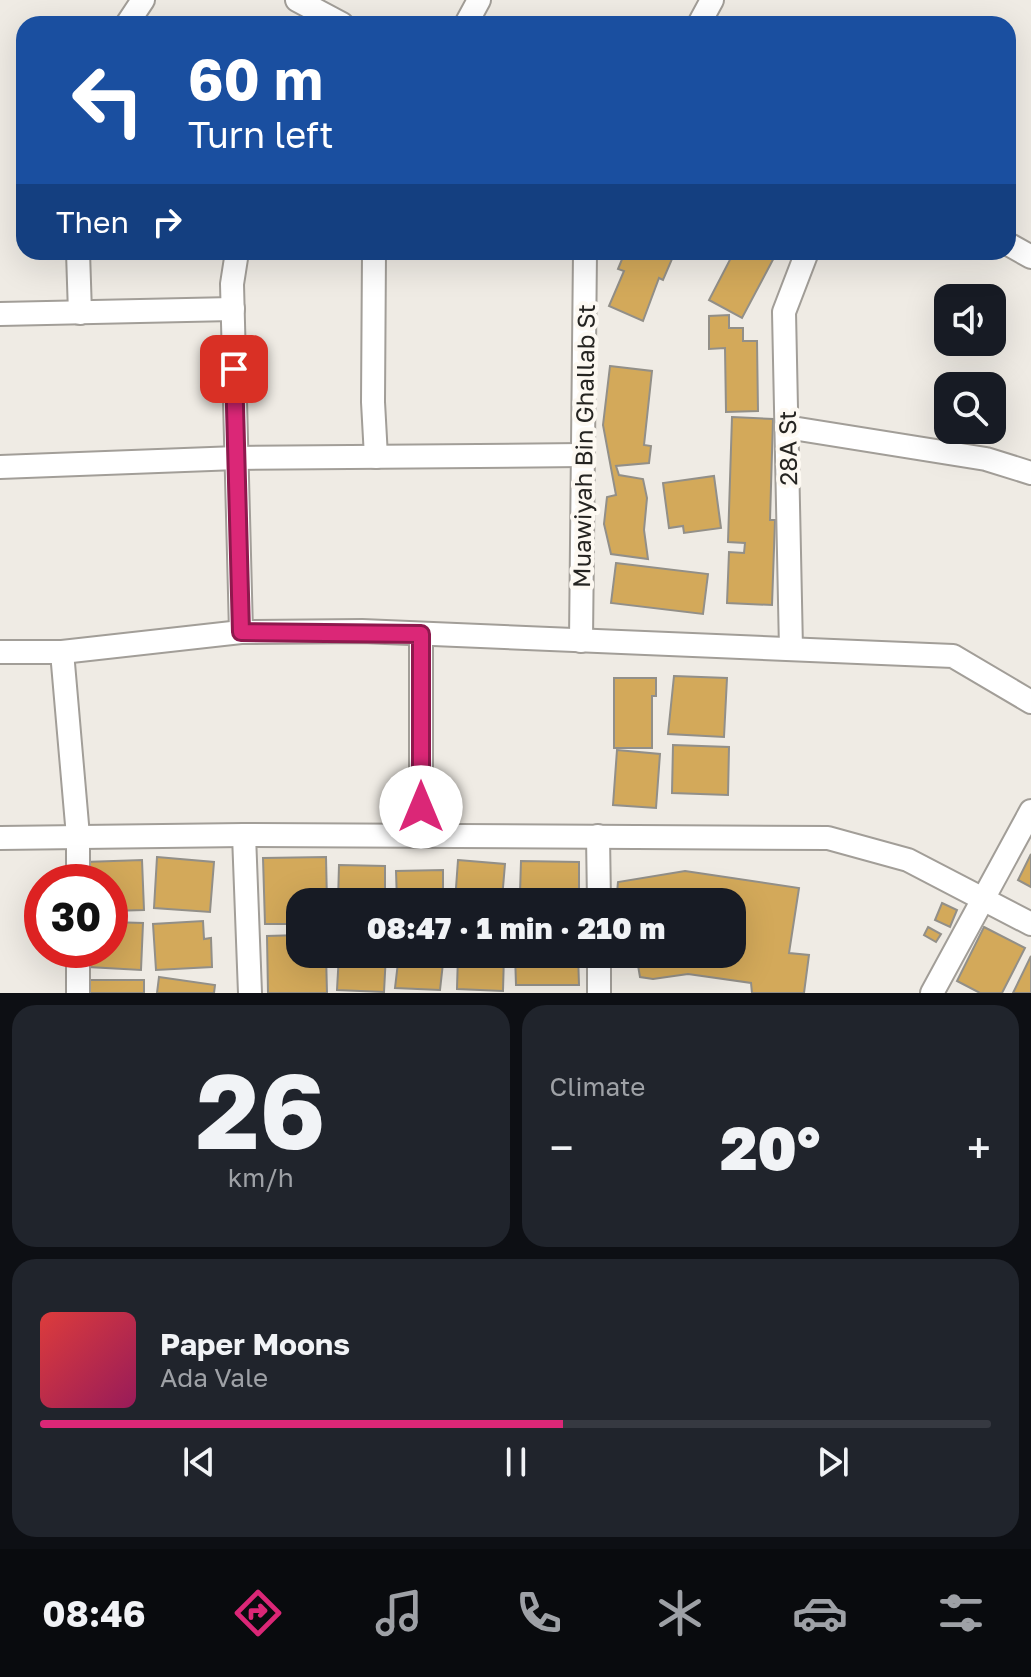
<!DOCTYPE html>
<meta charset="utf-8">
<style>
:root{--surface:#171b24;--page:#20242c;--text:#f1f3f6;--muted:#9ea1a6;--line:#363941;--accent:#db2777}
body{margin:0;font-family:"Golos Text",sans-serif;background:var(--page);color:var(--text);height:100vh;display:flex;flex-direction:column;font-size:30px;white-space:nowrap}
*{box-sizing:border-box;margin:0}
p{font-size:26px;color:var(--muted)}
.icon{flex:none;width:44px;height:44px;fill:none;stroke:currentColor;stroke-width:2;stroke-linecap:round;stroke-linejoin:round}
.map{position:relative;height:993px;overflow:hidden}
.side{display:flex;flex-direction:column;gap:12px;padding:12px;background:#0d0f14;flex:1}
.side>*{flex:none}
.guide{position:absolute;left:16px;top:16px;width:1000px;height:244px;border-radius:24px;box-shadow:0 8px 32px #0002;background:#1a4fa0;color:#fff;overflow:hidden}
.tools{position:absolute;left:934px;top:284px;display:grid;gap:16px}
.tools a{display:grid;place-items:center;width:72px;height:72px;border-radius:16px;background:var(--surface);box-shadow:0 8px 32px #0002;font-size:40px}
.speed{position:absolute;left:24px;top:864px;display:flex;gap:16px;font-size:40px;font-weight:700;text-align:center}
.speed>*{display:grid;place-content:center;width:104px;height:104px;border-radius:50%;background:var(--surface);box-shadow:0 8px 32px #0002;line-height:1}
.speed .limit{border:12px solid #d22;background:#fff;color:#111}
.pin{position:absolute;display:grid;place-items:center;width:68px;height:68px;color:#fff;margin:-34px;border-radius:16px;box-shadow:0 4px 12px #0006}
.me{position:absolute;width:88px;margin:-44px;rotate:0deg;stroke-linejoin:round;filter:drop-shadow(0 0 6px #0008)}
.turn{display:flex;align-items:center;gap:28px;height:168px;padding:0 40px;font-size:36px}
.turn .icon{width:104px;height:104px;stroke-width:2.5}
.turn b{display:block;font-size:56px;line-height:68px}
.then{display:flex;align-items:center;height:76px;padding:0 40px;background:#0003;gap:16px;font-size:30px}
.big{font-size:60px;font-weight:800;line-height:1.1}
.side .tile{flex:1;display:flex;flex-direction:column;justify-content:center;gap:12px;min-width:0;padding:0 28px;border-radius:24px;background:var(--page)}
.side .dial{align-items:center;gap:0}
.dial b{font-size:104px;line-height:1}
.song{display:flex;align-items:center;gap:24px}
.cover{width:96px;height:96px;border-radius:12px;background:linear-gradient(135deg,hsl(0 70% 55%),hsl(330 70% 35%))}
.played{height:8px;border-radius:4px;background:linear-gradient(90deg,var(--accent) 55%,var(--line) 55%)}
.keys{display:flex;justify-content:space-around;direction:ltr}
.heat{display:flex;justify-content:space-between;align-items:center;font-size:44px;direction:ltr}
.side .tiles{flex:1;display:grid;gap:12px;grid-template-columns:1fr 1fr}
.tile:last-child{grid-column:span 2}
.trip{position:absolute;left:286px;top:888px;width:460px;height:80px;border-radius:24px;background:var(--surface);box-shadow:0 8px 32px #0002;font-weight:800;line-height:80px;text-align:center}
.tabs{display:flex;height:128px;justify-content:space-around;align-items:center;background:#090b0e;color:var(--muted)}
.tabs .icon{width:56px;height:56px}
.tabs .current{color:var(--accent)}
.tabs b{font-size:36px;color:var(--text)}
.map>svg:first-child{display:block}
</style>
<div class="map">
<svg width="1031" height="993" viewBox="0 0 1031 993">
<rect width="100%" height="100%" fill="#efebe4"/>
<g fill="#d3a95a" stroke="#928f88" stroke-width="2">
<polygon points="625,252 675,252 663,280 659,278 643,321 609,306 624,271 618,269"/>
<polygon points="734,252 777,252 742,318 709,300"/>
<polygon points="729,315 729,328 743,328 743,341 757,341 758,411 726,412 725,348 709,349 709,316"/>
<polygon points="610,366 652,371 644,445 651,446 649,463 616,466 619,475 643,479 647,498 644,530 648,559 611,554 604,524 607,497 616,495 603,425"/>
<polygon points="732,417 773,419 770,520 775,520 772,605 727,603 729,552 744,553 745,543 728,542"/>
<polygon points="714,476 721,528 684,533 683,526 669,528 663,483"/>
<polygon points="616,563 708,574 703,614 611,603"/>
<polygon points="674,676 727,678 724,737 668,734"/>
<polygon points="614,678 656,678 656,696 652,696 652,748 614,748"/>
<polygon points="673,745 729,747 728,795 672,793"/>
<polygon points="617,750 660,754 656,808 613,805"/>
<polygon points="1031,854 1031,887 1018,880"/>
<polygon points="157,857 214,862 210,912 154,908"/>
<polygon points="326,857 327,902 300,902 300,924 265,924 263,858"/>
<polygon points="142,860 144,910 110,911 110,882 86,882 85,862"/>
<polygon points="458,860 505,864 502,899 455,902"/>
<polygon points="521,861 579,862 579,902 514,902 514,893 520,893"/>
<polygon points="339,865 385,866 385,902 338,902"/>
<polygon points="443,870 443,902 397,902 396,871"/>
<polygon points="685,871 799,888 789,953 809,955 804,993 752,993 751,983 688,974 653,979 640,977 636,954 732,954 732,902 630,902 629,895 617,893 618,882"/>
<polygon points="942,903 957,910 950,927 935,920"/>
<polygon points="203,921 204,939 211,938 212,967 156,970 153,924"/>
<polygon points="110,922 143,923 141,970 88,967 88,950 110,950"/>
<polygon points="928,927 941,934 936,942 924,935"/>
<polygon points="984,927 1025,948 1002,993 980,993 957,981"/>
<polygon points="300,935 300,954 326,954 327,993 268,993 267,936"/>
<polygon points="339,954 386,954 384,992 337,990"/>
<polygon points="399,954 444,954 440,990 395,988"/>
<polygon points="458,954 504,954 503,991 457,989"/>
<polygon points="515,954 578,954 579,985 516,985"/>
<polygon points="1031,956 1031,993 1013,993"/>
<polygon points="159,977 215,985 214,993 157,993"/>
<rect x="89" y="980" width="55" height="13"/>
</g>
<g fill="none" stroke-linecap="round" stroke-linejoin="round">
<defs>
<g id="minor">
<polyline points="297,0 342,24"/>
<polyline points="127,24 143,0"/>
<polyline points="466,24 479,0"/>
<polyline points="699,24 712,0"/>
<polyline points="1008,244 1031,257"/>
<polyline points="78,252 80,313"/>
<polyline points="237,252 232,284 241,632"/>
<polyline points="374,252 373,402 376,457"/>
<polyline points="0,314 233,309"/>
<polyline points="786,427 986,459 1031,473"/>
<polyline points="0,467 237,458 583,455"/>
<polyline points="421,634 421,836"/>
<polyline points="581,641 585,252"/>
<polyline points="791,649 784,312 807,252"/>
<polyline points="0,652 62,652 241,632 362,631 953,656 1031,702"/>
<polyline points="62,652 78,836 78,882"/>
<polyline points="244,835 250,993"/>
<polyline points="598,836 599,902"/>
<polyline points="0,838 244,835 828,838 908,860 1031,924"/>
<polyline points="599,954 599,993"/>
<polyline points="78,993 78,950"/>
<polyline points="932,993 1031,811"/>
</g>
</defs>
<use href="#minor" stroke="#a29e98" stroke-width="26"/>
<use href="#minor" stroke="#fff" stroke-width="22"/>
</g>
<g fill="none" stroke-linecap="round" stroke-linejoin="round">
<defs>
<polyline id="route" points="234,369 241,632 421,634 421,807"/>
</defs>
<use href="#route" stroke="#8e194d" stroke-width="20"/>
<use href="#route" stroke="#db2777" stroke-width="14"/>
</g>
<g text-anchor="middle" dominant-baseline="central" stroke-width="8" stroke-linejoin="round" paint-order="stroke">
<g font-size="24" fill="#252421" stroke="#fdf9f2">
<text transform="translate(583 446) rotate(-89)">Muawiyah Bin Ghallab St</text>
<text transform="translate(787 448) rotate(-91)">28A St</text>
</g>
</g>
</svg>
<div class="tools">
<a><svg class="icon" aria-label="sound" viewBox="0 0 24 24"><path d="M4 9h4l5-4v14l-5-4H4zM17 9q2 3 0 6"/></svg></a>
<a><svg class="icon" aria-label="search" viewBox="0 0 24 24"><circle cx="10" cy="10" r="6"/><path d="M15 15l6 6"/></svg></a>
</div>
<div class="speed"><div class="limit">30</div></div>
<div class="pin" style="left:234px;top:369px;background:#d93025"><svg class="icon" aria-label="arrive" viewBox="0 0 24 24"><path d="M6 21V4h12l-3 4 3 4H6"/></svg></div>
<svg class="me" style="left:421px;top:807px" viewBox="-20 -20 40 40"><circle r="19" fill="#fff"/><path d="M0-13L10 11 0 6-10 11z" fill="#db2777"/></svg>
<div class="trip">08:47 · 1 min · 210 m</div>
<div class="guide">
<div class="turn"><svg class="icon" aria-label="left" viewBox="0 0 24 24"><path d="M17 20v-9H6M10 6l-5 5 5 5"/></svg><div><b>60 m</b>Turn left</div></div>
<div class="then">Then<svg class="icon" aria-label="right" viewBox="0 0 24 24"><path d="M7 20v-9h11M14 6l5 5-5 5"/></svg></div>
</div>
</div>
<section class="side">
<div class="tiles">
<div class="tile dial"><b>26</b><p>km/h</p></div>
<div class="tile"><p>Climate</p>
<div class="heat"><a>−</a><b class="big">20°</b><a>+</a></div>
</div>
<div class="tile">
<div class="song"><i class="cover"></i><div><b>Paper Moons</b><p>Ada Vale</p></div></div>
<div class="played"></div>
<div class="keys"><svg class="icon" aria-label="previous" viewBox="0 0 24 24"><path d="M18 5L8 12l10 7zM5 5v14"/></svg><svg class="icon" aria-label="pause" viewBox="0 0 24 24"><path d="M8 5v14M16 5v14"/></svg><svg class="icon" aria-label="next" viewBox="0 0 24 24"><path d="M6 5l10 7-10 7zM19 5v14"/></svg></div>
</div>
</div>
</section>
<nav class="tabs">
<b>08:46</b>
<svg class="icon current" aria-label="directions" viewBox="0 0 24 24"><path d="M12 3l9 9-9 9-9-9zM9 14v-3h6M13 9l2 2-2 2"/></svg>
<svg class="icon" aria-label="music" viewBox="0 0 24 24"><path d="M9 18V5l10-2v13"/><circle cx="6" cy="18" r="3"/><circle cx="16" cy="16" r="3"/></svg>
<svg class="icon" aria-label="phone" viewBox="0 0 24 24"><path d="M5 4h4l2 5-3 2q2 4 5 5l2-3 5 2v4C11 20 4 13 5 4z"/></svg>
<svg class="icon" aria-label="climate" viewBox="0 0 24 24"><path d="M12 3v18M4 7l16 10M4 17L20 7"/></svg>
<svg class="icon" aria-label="car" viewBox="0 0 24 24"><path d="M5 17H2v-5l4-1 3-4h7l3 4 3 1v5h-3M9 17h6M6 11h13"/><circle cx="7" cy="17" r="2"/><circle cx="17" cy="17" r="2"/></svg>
<svg class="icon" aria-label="filters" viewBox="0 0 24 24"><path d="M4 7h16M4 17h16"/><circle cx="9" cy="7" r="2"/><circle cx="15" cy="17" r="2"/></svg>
</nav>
